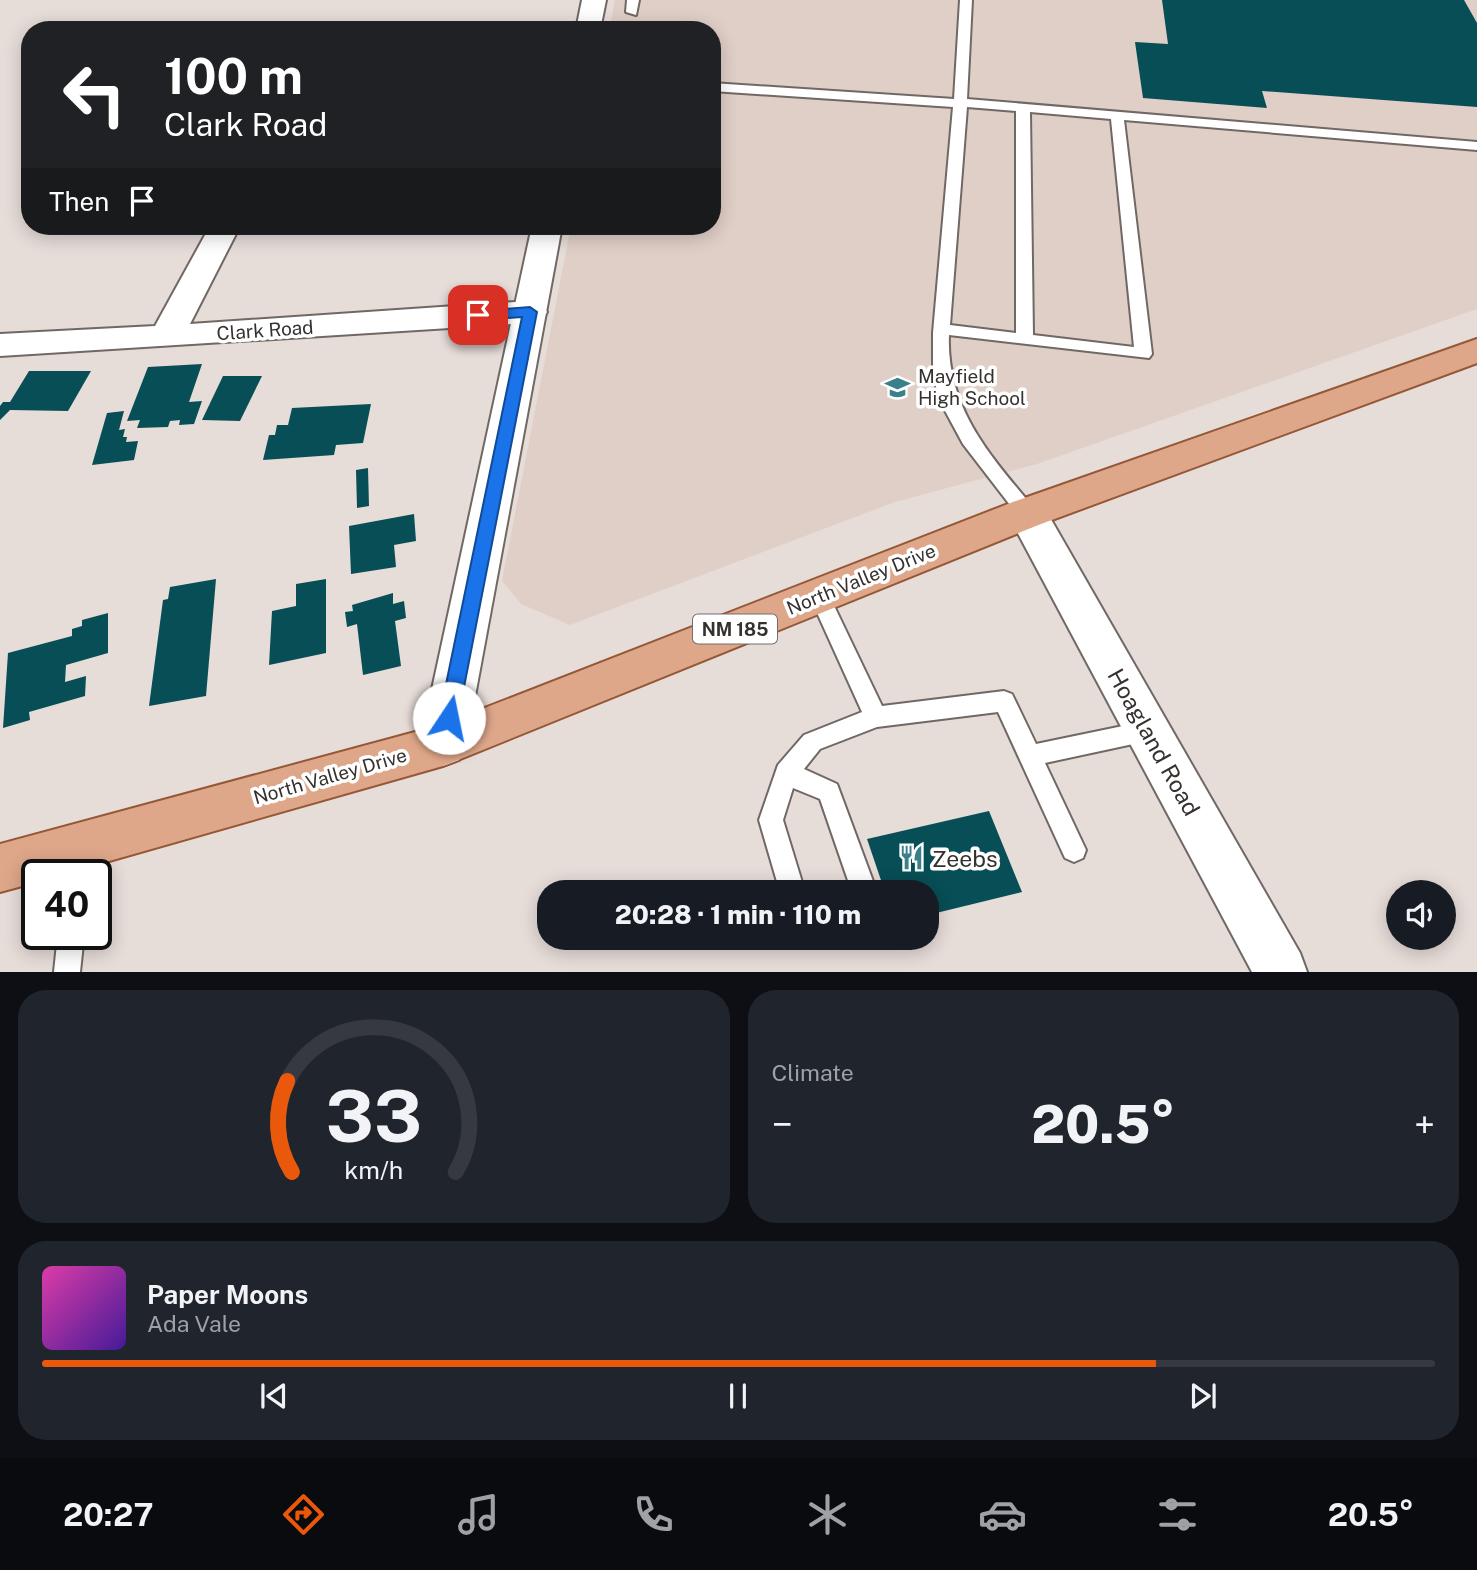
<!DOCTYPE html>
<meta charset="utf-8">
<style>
:root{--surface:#171b24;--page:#20242c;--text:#f1f3f6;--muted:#9ea1a6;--line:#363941;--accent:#ea580c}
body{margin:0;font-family:"Public Sans",sans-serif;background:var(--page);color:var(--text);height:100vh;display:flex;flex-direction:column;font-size:26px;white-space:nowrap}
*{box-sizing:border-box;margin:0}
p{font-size:23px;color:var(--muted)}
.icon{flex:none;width:38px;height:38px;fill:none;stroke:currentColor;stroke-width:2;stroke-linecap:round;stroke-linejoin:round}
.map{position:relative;height:972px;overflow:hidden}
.side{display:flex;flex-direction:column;gap:18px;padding:18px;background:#0d0f14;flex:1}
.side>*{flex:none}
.hud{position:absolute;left:21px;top:21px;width:700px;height:214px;border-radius:28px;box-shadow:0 4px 18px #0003;background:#202124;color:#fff;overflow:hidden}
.controls{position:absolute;left:1386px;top:880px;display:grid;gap:14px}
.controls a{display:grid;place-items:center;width:70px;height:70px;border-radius:50%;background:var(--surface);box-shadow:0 4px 18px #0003;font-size:35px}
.speed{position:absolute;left:21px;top:859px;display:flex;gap:14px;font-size:35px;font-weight:700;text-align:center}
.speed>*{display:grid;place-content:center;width:91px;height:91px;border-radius:50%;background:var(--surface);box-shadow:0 4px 18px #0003;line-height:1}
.speed .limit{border:4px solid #111;border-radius:10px;background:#fff;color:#111}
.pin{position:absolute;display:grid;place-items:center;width:60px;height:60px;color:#fff;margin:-30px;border-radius:14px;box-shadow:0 4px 10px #0006}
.me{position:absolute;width:77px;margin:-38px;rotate:11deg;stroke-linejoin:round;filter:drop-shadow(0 0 5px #0008)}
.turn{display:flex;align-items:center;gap:24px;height:147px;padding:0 28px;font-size:32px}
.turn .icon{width:91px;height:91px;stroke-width:2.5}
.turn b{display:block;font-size:49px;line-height:60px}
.then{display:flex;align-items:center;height:66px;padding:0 28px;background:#0003;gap:14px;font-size:26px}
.big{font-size:52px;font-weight:800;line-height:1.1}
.side .tile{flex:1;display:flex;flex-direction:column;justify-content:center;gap:10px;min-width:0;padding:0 24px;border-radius:28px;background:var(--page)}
.side .dial{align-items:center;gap:0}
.dial svg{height:182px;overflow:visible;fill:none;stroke:var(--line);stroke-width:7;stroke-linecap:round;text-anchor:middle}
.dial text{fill:var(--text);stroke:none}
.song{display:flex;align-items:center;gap:21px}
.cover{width:84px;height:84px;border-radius:10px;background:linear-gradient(135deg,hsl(320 70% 55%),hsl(260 70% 35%))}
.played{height:7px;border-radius:4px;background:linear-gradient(90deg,var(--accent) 80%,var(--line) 80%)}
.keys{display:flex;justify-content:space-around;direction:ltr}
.heat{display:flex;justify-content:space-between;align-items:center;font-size:38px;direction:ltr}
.side .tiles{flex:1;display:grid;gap:18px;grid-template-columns:1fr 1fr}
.tile:last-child{grid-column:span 2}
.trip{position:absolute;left:537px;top:880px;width:402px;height:70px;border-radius:28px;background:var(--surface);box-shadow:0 4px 18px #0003;font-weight:800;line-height:70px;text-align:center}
.tabs{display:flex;height:112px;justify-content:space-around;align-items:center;background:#090b0e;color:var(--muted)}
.tabs .icon{width:49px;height:49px}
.tabs .active{color:var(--accent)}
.tabs b{font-size:32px;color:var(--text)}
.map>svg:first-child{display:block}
</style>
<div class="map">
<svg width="1477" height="972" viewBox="0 0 1477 972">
<rect width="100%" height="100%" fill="#e6dcd8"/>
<polygon fill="#e0cfc7" points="615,0 1477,0 1477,309 1037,464 895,502 570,625 521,604 502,581 571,226 712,226 712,30 609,30"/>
<g fill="#084e56">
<polygon points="1162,0 1464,0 1477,23 1477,107 1262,91 1267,108 1143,98 1135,42 1168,44"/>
<polygon points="202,364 189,402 202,401 194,424 179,425 180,420 170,421 168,427 137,428 140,420 127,421 148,367"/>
<polygon points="29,371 91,371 68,411 10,410 0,420 0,406 3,402 10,402"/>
<polygon points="223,376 262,376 240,421 202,420"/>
<polygon points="371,404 363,443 336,445 334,455 263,460 269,435 275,435 277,425 288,425 292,408"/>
<polygon points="124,411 119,430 125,429 123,437 127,437 126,442 138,441 134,460 92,465 107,413"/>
<polygon points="368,468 369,506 357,508 356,470"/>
<polygon points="414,514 416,541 394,545 396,567 351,574 349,526"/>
<polygon points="216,579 206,696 149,706 163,600 168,599 170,587"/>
<polygon points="326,579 326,653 269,665 272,611 296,606 296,584"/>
<polygon points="393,593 393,604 404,601 406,618 395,621 401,666 363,675 357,624 347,627 345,612 353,611 352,605"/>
<polygon points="108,613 108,653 66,665 65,682 86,676 85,696 29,712 30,720 3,728 8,653 72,636 72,629 82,626 82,620"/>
<polygon points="989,811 1022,892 928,915 928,892 885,892 867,839"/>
</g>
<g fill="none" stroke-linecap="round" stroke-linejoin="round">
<defs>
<g id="service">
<polygon points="627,0 639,0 636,15 626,12"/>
<path d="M960,0H972L967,99L1477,142V150L1124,120L1152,354L1149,358L949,335C946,407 990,456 1034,508L1037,513L1034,518H1020L963,444L943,407L933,378V333L953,107L712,91V83L954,99ZM967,107L1016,111V333L950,325ZM1030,112L1111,119L1134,347L1033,335Z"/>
<polygon points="819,587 826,589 882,706 1004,691 1012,694 1036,744 1147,721 1155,724 1158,731 1155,738 1147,741 1045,763 1086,850 1083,858 1074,862 1065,858 998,712 877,727 820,749 804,769 837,784 877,892 852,892 820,799 793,788 783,820 805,892 780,892 759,820 778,765 804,735 862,712 809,595 812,589"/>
<polygon points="58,934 84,934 80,972 54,972"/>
</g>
<polygon id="minor" points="210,226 240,226 190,324 530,301 542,304 547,312 542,320 530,323 0,356 0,334 155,326"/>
<g id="tertiary">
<polygon points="582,0 606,0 600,30 576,30"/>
<polygon points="532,226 562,226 466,745 459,760 443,766 427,760 420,745"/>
<polygon points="1027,498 1041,502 1300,953 1307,972 1252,972 1007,513 1013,502"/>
</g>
<polygon id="primary" points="1477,339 1477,363 1041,524 443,766 60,875 37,875 37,882 0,892 0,844 441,725 1013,502"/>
</defs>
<use href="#service" stroke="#706864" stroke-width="4"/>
<use href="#minor" stroke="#706864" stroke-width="4"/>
<use href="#tertiary" stroke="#706864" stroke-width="4"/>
<use href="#primary" stroke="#955837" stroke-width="4"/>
<use href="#service" fill="#fff" fill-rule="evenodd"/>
<use href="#minor" fill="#fff" fill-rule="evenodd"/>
<use href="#tertiary" fill="#fff" fill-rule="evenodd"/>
<use href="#primary" fill="#dfa78a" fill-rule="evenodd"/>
</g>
<polygon fill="#1a73e8" stroke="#114b97" stroke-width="2" points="530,307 537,312 458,718 455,723 449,726 442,723 439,718 522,317 478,320 471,315 478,311"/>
<defs>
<symbol id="school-bare" viewBox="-9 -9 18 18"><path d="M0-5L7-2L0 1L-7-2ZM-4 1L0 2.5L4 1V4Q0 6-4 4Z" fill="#39808a" stroke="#fff" stroke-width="2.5" paint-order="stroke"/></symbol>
<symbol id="restaurant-bare" viewBox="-9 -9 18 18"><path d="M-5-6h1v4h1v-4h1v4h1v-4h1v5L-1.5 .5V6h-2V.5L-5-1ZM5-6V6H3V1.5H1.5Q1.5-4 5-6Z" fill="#39808a" stroke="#fff" stroke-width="2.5" paint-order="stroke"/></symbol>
</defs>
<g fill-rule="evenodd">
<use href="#school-bare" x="880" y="370" width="35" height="35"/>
<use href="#restaurant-bare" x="894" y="840" width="35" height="35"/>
</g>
<g text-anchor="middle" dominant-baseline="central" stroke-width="7" stroke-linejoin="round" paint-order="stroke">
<rect fill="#fff" stroke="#726f6d" stroke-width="2" x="693" y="614.5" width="84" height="29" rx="5"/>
<g font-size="18" font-weight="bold" fill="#35312f">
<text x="735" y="629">NM 185</text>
</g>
<g font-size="19" fill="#35312f" stroke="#fff">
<text transform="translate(265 330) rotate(-4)">Clark Road</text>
<text transform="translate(861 579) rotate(-22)">North Valley Drive</text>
<text transform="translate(330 776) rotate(-16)">North Valley Drive</text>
</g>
<g font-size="19" fill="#35312f" stroke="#fff" text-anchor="start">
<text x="918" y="376">Mayfield<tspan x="918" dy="22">High School</tspan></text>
</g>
<g font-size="23" fill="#35312f" stroke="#fff">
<text transform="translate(1154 742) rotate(61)">Hoagland Road</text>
</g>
<g font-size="23" fill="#35312f" stroke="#fff" text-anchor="start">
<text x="932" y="858">Zeebs</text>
</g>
</g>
</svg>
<div class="controls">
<a><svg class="icon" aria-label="sound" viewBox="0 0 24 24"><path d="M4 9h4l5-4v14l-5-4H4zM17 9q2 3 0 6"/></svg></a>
</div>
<div class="speed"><div class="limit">40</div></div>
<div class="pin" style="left:478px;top:315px;background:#d93025"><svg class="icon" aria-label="arrive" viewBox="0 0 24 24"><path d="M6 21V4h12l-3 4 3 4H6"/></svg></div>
<svg class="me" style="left:449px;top:718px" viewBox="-20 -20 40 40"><circle r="19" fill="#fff"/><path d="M0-13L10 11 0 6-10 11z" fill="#1a73e8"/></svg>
<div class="trip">20:28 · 1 min · 110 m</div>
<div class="hud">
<div class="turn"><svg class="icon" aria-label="left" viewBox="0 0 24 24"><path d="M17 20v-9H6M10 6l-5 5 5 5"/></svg><div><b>100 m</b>Clark Road</div></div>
<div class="then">Then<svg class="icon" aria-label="arrive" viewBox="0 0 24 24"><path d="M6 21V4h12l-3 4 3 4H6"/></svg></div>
</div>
</div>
<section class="side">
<div class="tiles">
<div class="tile dial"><svg viewBox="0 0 100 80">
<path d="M14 69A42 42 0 1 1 86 69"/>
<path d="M14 69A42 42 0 0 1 12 29" stroke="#ea580c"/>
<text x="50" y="56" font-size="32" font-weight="700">33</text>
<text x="50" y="72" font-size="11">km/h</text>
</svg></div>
<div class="tile"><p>Climate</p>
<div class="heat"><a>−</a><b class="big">20.5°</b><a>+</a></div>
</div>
<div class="tile">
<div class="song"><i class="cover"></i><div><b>Paper Moons</b><p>Ada Vale</p></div></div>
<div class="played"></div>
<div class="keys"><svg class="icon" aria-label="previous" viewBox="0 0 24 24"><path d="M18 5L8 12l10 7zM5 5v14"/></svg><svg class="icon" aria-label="pause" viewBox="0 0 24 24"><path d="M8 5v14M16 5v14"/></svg><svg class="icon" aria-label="next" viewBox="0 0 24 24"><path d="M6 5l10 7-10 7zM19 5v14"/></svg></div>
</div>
</div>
</section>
<nav class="tabs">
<b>20:27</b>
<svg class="icon active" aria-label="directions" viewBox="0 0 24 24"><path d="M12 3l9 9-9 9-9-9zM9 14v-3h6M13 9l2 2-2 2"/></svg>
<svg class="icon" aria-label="music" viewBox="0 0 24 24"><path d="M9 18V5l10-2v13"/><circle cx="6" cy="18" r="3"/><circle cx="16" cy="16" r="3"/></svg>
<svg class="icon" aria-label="phone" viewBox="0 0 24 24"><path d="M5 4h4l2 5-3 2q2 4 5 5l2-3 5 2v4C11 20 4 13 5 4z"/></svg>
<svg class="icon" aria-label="climate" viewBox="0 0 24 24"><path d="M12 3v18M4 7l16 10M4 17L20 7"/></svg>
<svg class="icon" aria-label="car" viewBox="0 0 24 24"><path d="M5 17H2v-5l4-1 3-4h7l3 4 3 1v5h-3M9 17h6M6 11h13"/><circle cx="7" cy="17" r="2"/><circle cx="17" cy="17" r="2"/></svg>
<svg class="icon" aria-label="filters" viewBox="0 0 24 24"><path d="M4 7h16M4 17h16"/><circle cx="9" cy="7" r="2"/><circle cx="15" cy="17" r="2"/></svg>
<b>20.5°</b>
</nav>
